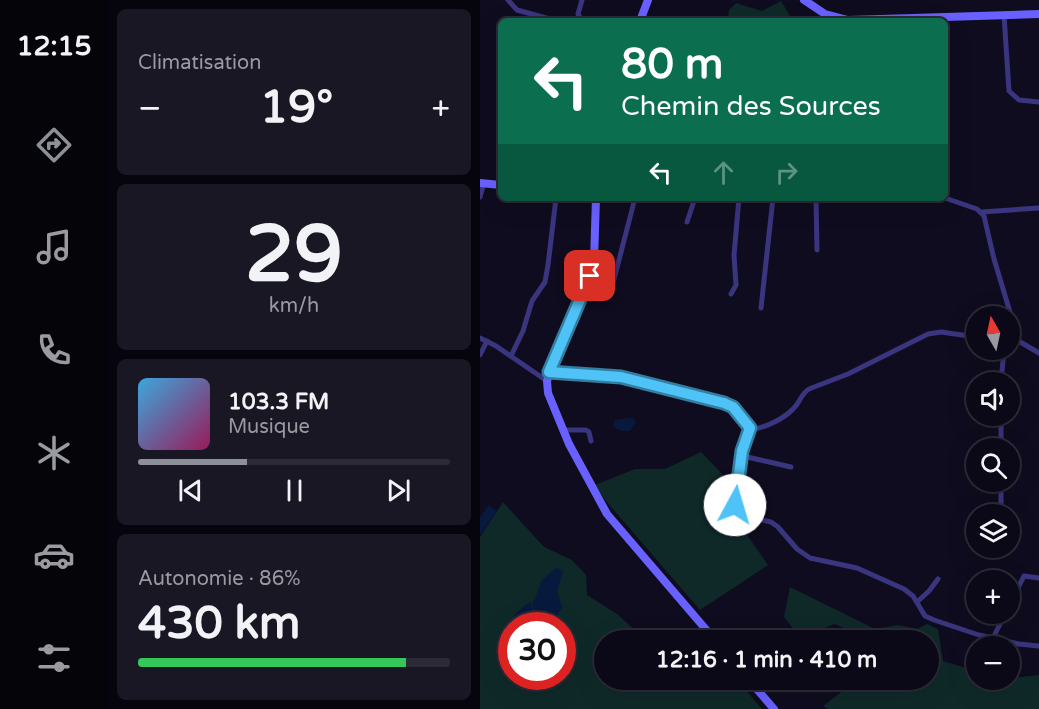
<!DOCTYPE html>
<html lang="fr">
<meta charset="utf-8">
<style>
:root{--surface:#0b0917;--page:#191724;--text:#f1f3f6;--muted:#9a9aa1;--line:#2b2a36;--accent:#8c9099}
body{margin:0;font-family:"Varela Round",sans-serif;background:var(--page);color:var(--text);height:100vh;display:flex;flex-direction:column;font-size:22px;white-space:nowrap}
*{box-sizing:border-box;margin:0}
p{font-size:20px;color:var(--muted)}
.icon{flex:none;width:33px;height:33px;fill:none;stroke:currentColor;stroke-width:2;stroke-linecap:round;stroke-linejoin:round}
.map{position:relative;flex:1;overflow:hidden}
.panel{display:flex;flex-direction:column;gap:9px;padding:9px;background:#06050d;width:372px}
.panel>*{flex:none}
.banner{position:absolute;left:18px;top:18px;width:450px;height:183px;border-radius:9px;box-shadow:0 6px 24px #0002,0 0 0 2px var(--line);background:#0b6e4f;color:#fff;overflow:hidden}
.needle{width:39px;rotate:351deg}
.tools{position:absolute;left:486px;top:306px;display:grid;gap:12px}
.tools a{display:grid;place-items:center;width:54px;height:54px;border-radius:50%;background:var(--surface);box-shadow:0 6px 24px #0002,0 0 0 2px var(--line);font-size:30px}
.speed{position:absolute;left:18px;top:612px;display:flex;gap:12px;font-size:30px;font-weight:700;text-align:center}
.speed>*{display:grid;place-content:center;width:78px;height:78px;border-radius:50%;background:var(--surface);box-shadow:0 6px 24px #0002,0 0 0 2px var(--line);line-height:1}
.speed .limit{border:9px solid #d22;background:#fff;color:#111}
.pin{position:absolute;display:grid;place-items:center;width:51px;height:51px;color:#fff;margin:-26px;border-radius:12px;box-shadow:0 3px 9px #0006}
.me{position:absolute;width:66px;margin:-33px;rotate:6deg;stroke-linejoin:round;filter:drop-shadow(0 0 4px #0008)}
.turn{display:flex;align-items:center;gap:21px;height:126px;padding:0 24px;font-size:27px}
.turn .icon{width:78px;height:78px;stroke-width:2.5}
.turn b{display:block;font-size:42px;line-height:51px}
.lanes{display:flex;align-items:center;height:57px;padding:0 24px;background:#0003;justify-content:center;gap:30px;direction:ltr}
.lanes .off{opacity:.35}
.big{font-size:45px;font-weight:700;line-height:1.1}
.panel .card{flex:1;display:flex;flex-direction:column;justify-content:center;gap:9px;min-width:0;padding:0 21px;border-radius:9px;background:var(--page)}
.panel .dial{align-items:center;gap:0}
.dial b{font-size:78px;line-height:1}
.song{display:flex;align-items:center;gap:18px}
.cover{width:72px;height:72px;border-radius:9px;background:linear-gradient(135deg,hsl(200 70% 55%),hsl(330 70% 35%))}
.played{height:6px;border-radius:3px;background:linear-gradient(90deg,var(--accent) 35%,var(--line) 35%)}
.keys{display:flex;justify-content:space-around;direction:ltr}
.heat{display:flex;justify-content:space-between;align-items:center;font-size:33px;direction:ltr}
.charge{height:9px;border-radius:4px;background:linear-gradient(90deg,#34c759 86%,var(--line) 0)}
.trip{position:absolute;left:114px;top:630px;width:345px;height:60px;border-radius:30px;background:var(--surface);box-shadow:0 6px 24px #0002,0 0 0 2px var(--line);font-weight:700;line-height:60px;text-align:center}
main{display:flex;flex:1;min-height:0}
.tab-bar{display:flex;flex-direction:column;width:108px;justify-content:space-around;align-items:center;background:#040409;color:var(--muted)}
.tab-bar .icon{width:42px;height:42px}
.tab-bar .current{color:var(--accent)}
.tab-bar b{font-size:27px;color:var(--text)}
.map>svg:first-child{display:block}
</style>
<main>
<nav class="tab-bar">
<b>12:15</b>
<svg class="icon current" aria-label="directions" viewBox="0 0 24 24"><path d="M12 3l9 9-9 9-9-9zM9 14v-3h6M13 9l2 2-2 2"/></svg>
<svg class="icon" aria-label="music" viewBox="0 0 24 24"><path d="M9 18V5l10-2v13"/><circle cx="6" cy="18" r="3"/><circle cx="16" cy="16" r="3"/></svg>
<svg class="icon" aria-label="phone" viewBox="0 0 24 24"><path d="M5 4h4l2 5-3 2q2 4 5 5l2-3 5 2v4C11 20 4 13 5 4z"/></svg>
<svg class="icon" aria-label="climate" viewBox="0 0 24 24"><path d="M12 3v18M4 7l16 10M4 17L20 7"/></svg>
<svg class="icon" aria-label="car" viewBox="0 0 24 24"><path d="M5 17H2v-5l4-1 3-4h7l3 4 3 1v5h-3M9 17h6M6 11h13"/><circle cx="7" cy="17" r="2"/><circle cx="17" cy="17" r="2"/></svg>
<svg class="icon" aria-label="filters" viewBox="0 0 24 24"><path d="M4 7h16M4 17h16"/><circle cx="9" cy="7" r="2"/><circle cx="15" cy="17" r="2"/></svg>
</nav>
<section class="panel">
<div class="card"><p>Climatisation</p>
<div class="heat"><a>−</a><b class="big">19°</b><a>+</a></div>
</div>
<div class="card dial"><b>29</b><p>km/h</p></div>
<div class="card">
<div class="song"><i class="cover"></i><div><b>103.3 FM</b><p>Musique</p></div></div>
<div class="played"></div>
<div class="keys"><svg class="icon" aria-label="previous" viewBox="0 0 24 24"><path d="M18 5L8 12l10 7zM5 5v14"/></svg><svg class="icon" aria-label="pause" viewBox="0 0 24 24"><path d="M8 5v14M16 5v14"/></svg><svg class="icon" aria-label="next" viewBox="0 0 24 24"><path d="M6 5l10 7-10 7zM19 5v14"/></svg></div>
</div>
<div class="card"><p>Autonomie · 86%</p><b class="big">430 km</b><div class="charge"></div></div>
</section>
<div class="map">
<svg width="559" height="709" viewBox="0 0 559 709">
<rect width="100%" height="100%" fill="#0f0c1f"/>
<g fill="#0f2929" fill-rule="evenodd">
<polygon points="301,1 312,19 309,21 293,21 292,17 256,16 255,21 248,21 249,10 256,3 282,11"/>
<polygon points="221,452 245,477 245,520 258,537 265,532 288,565 220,610 126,501 115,485 155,469 185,469"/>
<path d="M23,502L64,547L92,560L106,575L107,595L137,614L166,640H124V680H257L282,709H0V537ZM32,626H82V676H32Z"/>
<polygon points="310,587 395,629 418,625 437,629 447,624 458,629 463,661 496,671 496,680 530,680 530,678 559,675 559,709 348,709 343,706 364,690 352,680 448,680 448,640 388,640 388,638 354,624 335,632 331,640 322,640 304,617"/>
</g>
<g fill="#07193c">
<polygon points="149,418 153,418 156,422 150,431 141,431 133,426 135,420"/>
<polygon points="9,505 17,511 0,535 0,517"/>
<polygon points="76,568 83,571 77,591 82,607 73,624 63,625 67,622 67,616 54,609 52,602 55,600 61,581"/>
<path d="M50,602L53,609L41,619L39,623L41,625L32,626L31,629L29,625C32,614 41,609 50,602Z"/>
<polygon points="353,630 372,632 379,639 385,640 336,640 339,637"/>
</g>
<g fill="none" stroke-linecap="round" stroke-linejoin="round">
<g stroke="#3a357f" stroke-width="5">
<polyline points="28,0 37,10 77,21"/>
<polyline points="524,15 529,91 539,100 559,102"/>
<polyline points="102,21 98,14 102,0"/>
<polyline points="0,197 4,183"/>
<polyline points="336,198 337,250"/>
<polyline points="465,198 497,209 504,216 514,259 530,312 532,325 530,334"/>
<polyline points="502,212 559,208"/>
<polyline points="207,222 215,198"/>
<polyline points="108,286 131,291 155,198"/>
<polyline points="251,294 256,285 254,255 259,198"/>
<polyline points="281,308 293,198"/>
<polyline points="530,336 559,353"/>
<polyline points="0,338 16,346 67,381"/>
<polyline points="0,355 7,341"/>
<polyline points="31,356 43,331 52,301 65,282 68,265 76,198"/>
<path d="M69,372L141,377L244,403C257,409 262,424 274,429C287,427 305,418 314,408C320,402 321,394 329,389L368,374L448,334L461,332L496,337"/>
<polyline points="521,382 524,350"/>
<path d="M270,427C263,451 248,493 260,515L291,522L298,527L317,549L330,558L377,568L424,589L433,596L445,616L454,620L499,635L539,644L559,646"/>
<polyline points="83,430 106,430 109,432 111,441"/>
<polyline points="521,448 521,416"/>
<polyline points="263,456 311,467"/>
<polyline points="521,482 521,514"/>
<polyline points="518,550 518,548"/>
<polyline points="437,602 449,591 458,579"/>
<polyline points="530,604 544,576 559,578"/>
<polyline points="513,638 525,614"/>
</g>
<g stroke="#6961ff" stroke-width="8">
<polyline points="324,0 345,14 368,20 559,14"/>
<polyline points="160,21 168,0"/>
<polyline points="0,183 21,185"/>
<polyline points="116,198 114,261 108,286 72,365 67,381 68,393 89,444 127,514 235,640"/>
<polyline points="269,680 294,709"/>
</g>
</g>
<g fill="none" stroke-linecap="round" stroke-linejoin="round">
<defs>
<polyline id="route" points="110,276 69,372 141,377 244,403 253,407 270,428 262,451 255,505"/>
</defs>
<use href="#route" stroke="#337fa1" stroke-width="15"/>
<use href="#route" stroke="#4fc3f7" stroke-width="10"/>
</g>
</svg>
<div class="tools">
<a><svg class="needle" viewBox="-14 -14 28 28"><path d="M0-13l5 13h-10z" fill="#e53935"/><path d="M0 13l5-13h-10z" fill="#9a9aa1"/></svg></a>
<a><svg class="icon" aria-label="sound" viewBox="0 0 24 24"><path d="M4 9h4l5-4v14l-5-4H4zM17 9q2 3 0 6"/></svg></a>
<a><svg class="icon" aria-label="search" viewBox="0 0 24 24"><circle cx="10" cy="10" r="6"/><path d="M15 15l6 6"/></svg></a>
<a><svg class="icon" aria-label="layers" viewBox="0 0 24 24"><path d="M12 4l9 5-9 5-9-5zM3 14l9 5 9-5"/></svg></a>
<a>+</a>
<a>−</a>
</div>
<div class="speed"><div class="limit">30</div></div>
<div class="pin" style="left:110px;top:276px;background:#d93025"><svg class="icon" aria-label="arrive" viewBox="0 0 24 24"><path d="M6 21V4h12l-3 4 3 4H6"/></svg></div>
<svg class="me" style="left:255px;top:505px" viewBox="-20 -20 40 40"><circle r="19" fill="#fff"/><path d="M0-13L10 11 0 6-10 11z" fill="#4fc3f7"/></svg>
<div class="trip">12:16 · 1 min · 410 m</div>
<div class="banner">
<div class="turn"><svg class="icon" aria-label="left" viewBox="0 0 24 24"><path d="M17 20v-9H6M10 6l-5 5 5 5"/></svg><div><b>80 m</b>Chemin des Sources</div></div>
<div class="lanes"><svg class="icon" aria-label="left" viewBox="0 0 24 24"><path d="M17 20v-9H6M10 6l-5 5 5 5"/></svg><svg class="icon off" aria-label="ahead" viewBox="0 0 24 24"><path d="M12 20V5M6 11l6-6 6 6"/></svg><svg class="icon off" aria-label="right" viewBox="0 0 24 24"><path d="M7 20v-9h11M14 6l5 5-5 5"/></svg></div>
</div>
</div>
</main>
